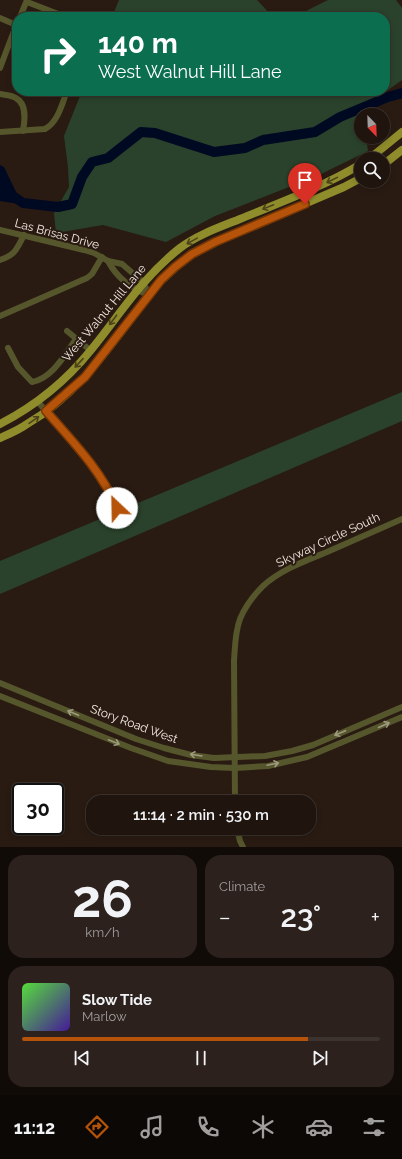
<!DOCTYPE html>
<meta charset="utf-8">
<style>
:root{--surface:#1f140e;--page:#2c211c;--text:#f1f3f6;--muted:#a19e9e;--line:#3c332e;--accent:#b45309}
body{margin:0;font-family:Raleway,sans-serif;background:var(--page);color:var(--text);height:100vh;display:flex;flex-direction:column;font-size:15px;white-space:nowrap}
*{box-sizing:border-box;margin:0}
p{font-size:13px;color:var(--muted)}
.icon{flex:none;width:22px;height:22px;fill:none;stroke:currentColor;stroke-width:2;stroke-linecap:round;stroke-linejoin:round}
.map{position:relative;height:847px;overflow:hidden}
.panel{display:flex;flex-direction:column;gap:8px;padding:8px;background:#110b08;flex:1}
.panel>*{flex:none}
.guide{position:absolute;left:12px;top:12px;width:378px;height:84px;border-radius:16px;box-shadow:0 2px 6px #0003,0 0 0 1px var(--line);background:#0b6e4f;color:#fff;overflow:hidden}
.needle{width:26px;rotate:157deg}
.tools{position:absolute;left:354px;top:108px;display:grid;gap:8px}
.tools a{display:grid;place-items:center;width:36px;height:36px;border-radius:50%;background:var(--surface);box-shadow:0 2px 6px #0003,0 0 0 1px var(--line);font-size:20px}
.speed{position:absolute;left:12px;top:783px;display:flex;gap:8px;font-size:20px;font-weight:700;text-align:center}
.speed>*{display:grid;place-content:center;width:52px;height:52px;border-radius:50%;background:var(--surface);box-shadow:0 2px 6px #0003,0 0 0 1px var(--line);line-height:1}
.speed .limit{border:2px solid #111;border-radius:6px;background:#fff;color:#111}
.pin{position:absolute;display:grid;place-items:center;width:34px;height:34px;color:#fff;margin:-41px -17px;border-radius:50% 50% 50% 0;rotate:-45deg;box-shadow:0 0 4px #0007}
.pin .icon{rotate:45deg}
.me{position:absolute;width:44px;margin:-22px;rotate:336deg;stroke-linejoin:round;filter:drop-shadow(0 0 3px #0008)}
.turn{display:flex;align-items:center;gap:14px;height:84px;padding:0 20px;font-size:18px}
.turn .icon{width:52px;height:52px;stroke-width:2.5}
.turn b{display:block;font-size:28px;line-height:34px}
.big{font-size:30px;font-weight:600;line-height:1.1}
.panel .widget{flex:1;display:flex;flex-direction:column;justify-content:center;gap:6px;min-width:0;padding:0 14px;border-radius:16px;background:var(--page)}
.panel .dial{align-items:center;gap:0}
.dial b{font-size:52px;line-height:1}
.song{display:flex;align-items:center;gap:12px}
.cover{width:48px;height:48px;border-radius:6px;background:linear-gradient(135deg,hsl(110 70% 55%),hsl(260 70% 35%))}
.played{height:4px;border-radius:2px;background:linear-gradient(90deg,var(--accent) 80%,var(--line) 80%)}
.keys{display:flex;justify-content:space-around;direction:ltr}
.heat{display:flex;justify-content:space-between;align-items:center;font-size:22px;direction:ltr}
.panel .tiles{flex:1;display:grid;gap:8px;grid-template-columns:1fr 1fr}
.widget:last-child{grid-column:span 2}
.trip{position:absolute;left:86px;top:795px;width:230px;height:40px;border-radius:16px;background:var(--surface);box-shadow:0 2px 6px #0003,0 0 0 1px var(--line);font-weight:600;line-height:40px;text-align:center}
.tabs{display:flex;height:64px;justify-content:space-around;align-items:center;background:#0c0806;color:var(--muted)}
.tabs .icon{width:28px;height:28px}
.tabs .selected{color:var(--accent)}
.tabs b{font-size:18px;color:var(--text)}
.map>svg:first-child{display:block}
</style>
<div class="map">
<svg width="402" height="847" viewBox="0 0 402 847">
<rect width="100%" height="100%" fill="#291b12"/>
<g fill="#2a422b">
<polygon points="119,0 257,0 272,16 275,17 112,17"/>
<polygon points="328,0 396,0 402,8 402,80 363,108 364,115 361,115 361,137 366,137 368,151 317,176 215,216 166,242 103,225 56,233 54,213 69,187 68,167 64,136 82,91 385,91 385,17 294,17"/>
<polygon points="402,392 402,421 0,594 0,561"/>
</g>
<polygon fill="#000922" points="0,165 4,167 17,194 10,199 39,201 39,207 0,201"/>
<g fill="none" stroke-linecap="round" stroke-linejoin="round">
<polyline stroke="#000922" stroke-width="10" points="0,187 23,203 58,207 72,204 82,177 92,162 108,158 141,132 155,133 214,152 245,148 263,140 315,132 340,117 388,97 402,93"/>
<g stroke="#56562c" stroke-width="6">
<polyline points="27,2 66,17"/>
<polyline points="20,17 27,0"/>
<polyline points="0,18 16,25"/>
<polyline points="0,68 17,23"/>
<path d="M0,94C5,95 12,95 16,98C27,104 25,120 23,131"/>
<path d="M0,132L45,129C58,122 62,104 67,91"/>
<polyline points="0,230 84,250 94,253 108,261 122,264 143,282 149,295"/>
<path d="M0,260C16,254 16,250 24,235"/>
<path d="M108,261C117,278 132,289 149,295"/>
<polyline points="0,316 87,278 92,274 102,257"/>
<polyline points="67,331 90,350"/>
<path d="M8,348L18,367L32,382C53,378 65,354 76,339"/>
<polyline points="38,402 92,464 108,488 117,508"/>
<polyline points="0,683 136,739 164,748 191,755 214,758 265,756 292,751 313,745 402,707"/>
<polyline points="0,696 131,748 168,761 211,767 235,768 268,766 307,757 402,717"/>
<path d="M235,802L234,661C235,647 235,632 240,619C245,607 254,595 263,586C280,570 305,561 327,552C352,541 377,530 402,519"/>
<polyline points="237,828 240,841 243,847"/>
</g>
<g stroke="#8f8c2c" stroke-width="8">
<polyline points="369,159 402,132"/>
<polyline points="383,165 402,150"/>
<path d="M0,424C35,406 66,381 91,350C121,313 142,278 180,248C197,235 220,227 240,219C281,202 323,187 361,164"/>
<path d="M0,438C9,434 19,430 27,424C85,391 120,330 161,280L175,267L192,254L215,242L344,187L361,178"/>
</g>
</g>
<defs><path id="oneway-shaft" d="M-6 0H5M1.5-3L5.5 0L1.5 3" fill="none" stroke-width="1.6" stroke-linecap="round" stroke-linejoin="round"/></defs>
<g stroke="#4d431b">
<use href="#oneway-shaft" transform="translate(332 180) rotate(154)"/>
<use href="#oneway-shaft" transform="translate(268 207) rotate(158)"/>
<use href="#oneway-shaft" transform="translate(192 241) rotate(151)"/>
<use href="#oneway-shaft" transform="translate(113 320) rotate(127)"/>
<use href="#oneway-shaft" transform="translate(79 363) rotate(133)"/>
<use href="#oneway-shaft" transform="translate(34 420) rotate(-35)"/>
</g>
<g stroke="#9d997e">
<use href="#oneway-shaft" transform="translate(73 713) rotate(-157)"/>
<use href="#oneway-shaft" transform="translate(384 725) rotate(-24)"/>
<use href="#oneway-shaft" transform="translate(340 733) rotate(157)"/>
<use href="#oneway-shaft" transform="translate(114 742) rotate(22)"/>
<use href="#oneway-shaft" transform="translate(196 755) rotate(-171)"/>
<use href="#oneway-shaft" transform="translate(273 764) rotate(-12)"/>
</g>
<g fill="none" stroke-linecap="round" stroke-linejoin="round">
<defs>
<path id="route" d="M117,508C101,470 73,442 46,411L85,377L161,280L175,267L192,254L215,242L305,204"/>
</defs>
<use href="#route" stroke="#753606" stroke-width="10"/>
<use href="#route" stroke="#b45309" stroke-width="7"/>
</g>
<g text-anchor="middle" dominant-baseline="central" stroke-width="4" stroke-linejoin="round" paint-order="stroke">
<g font-size="12" fill="#f4eae3" stroke="#291b12">
<text transform="translate(57 234) rotate(15)">Las Brisas Drive</text>
<text transform="translate(104 313) rotate(-50)">West Walnut Hill Lane</text>
<text transform="translate(328 540) rotate(-25)">Skyway Circle South</text>
<text transform="translate(134 724) rotate(20)">Story Road West</text>
</g>
</g>
</svg>
<div class="tools">
<a><svg class="needle" viewBox="-14 -14 28 28"><path d="M0-13l5 13h-10z" fill="#e53935"/><path d="M0 13l5-13h-10z" fill="#a19e9e"/></svg></a>
<a><svg class="icon" aria-label="search" viewBox="0 0 24 24"><circle cx="10" cy="10" r="6"/><path d="M15 15l6 6"/></svg></a>
</div>
<div class="speed"><div class="limit">30</div></div>
<div class="pin" style="left:305px;top:204px;background:#d93025"><svg class="icon" aria-label="arrive" viewBox="0 0 24 24"><path d="M6 21V4h12l-3 4 3 4H6"/></svg></div>
<svg class="me" style="left:117px;top:508px" viewBox="-20 -20 40 40"><circle r="19" fill="#fff"/><path d="M0-13L10 11 0 6-10 11z" fill="#b45309"/></svg>
<div class="trip">11:14 · 2 min · 530 m</div>
<div class="guide">
<div class="turn"><svg class="icon" aria-label="right" viewBox="0 0 24 24"><path d="M7 20v-9h11M14 6l5 5-5 5"/></svg><div><b>140 m</b>West Walnut Hill Lane</div></div>
</div>
</div>
<section class="panel">
<div class="tiles">
<div class="widget dial"><b>26</b><p>km/h</p></div>
<div class="widget"><p>Climate</p>
<div class="heat"><a>−</a><b class="big">23°</b><a>+</a></div>
</div>
<div class="widget">
<div class="song"><i class="cover"></i><div><b>Slow Tide</b><p>Marlow</p></div></div>
<div class="played"></div>
<div class="keys"><svg class="icon" aria-label="previous" viewBox="0 0 24 24"><path d="M18 5L8 12l10 7zM5 5v14"/></svg><svg class="icon" aria-label="pause" viewBox="0 0 24 24"><path d="M8 5v14M16 5v14"/></svg><svg class="icon" aria-label="next" viewBox="0 0 24 24"><path d="M6 5l10 7-10 7zM19 5v14"/></svg></div>
</div>
</div>
</section>
<nav class="tabs">
<b>11:12</b>
<svg class="icon selected" aria-label="directions" viewBox="0 0 24 24"><path d="M12 3l9 9-9 9-9-9zM9 14v-3h6M13 9l2 2-2 2"/></svg>
<svg class="icon" aria-label="music" viewBox="0 0 24 24"><path d="M9 18V5l10-2v13"/><circle cx="6" cy="18" r="3"/><circle cx="16" cy="16" r="3"/></svg>
<svg class="icon" aria-label="phone" viewBox="0 0 24 24"><path d="M5 4h4l2 5-3 2q2 4 5 5l2-3 5 2v4C11 20 4 13 5 4z"/></svg>
<svg class="icon" aria-label="climate" viewBox="0 0 24 24"><path d="M12 3v18M4 7l16 10M4 17L20 7"/></svg>
<svg class="icon" aria-label="car" viewBox="0 0 24 24"><path d="M5 17H2v-5l4-1 3-4h7l3 4 3 1v5h-3M9 17h6M6 11h13"/><circle cx="7" cy="17" r="2"/><circle cx="17" cy="17" r="2"/></svg>
<svg class="icon" aria-label="filters" viewBox="0 0 24 24"><path d="M4 7h16M4 17h16"/><circle cx="9" cy="7" r="2"/><circle cx="15" cy="17" r="2"/></svg>
</nav>
